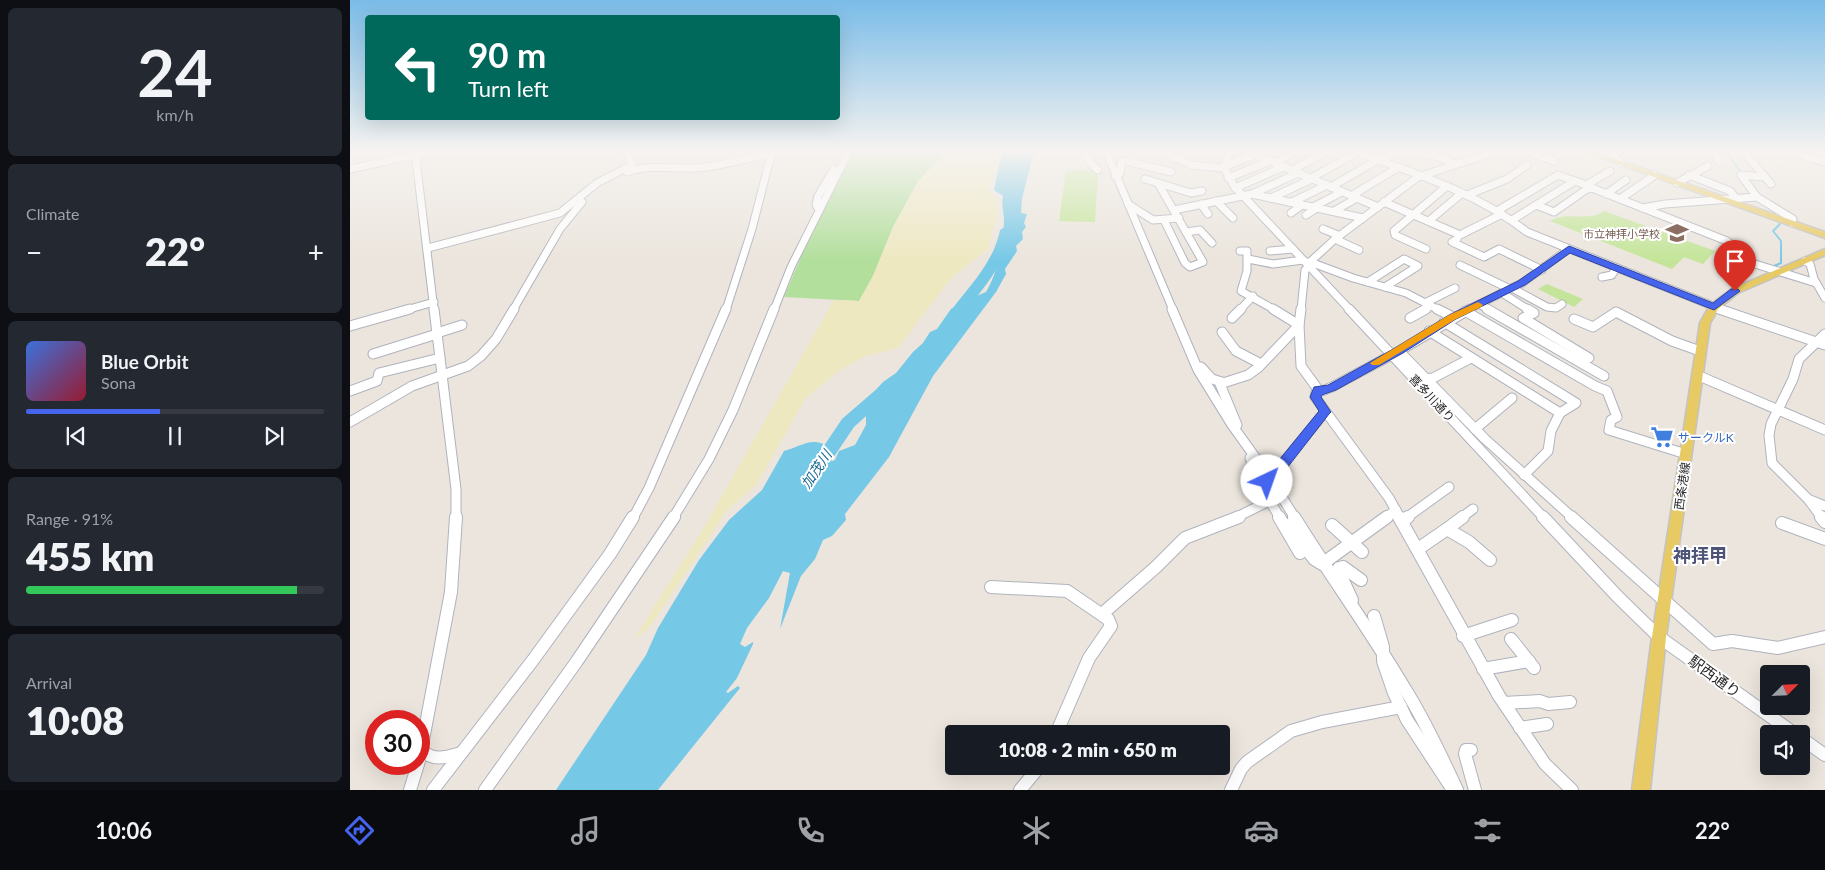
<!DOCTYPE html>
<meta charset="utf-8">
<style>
:root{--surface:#171b24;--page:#242831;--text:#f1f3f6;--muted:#9ea1a6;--line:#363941;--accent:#4665ef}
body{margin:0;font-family:Lato,"Noto Sans JP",sans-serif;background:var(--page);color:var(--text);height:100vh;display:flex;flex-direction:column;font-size:19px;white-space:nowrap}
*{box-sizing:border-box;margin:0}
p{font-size:16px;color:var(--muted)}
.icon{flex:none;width:28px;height:28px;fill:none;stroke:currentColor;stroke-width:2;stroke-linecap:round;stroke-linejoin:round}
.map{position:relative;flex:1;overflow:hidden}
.sheet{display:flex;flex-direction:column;gap:8px;padding:8px;background:#0d0f14;width:350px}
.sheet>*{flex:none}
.banner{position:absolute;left:15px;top:15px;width:475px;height:105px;border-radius:5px;box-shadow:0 5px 20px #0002;background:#00695c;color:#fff;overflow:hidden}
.needle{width:32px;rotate:66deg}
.tools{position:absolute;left:1410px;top:665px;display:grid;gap:10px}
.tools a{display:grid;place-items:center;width:50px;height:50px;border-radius:5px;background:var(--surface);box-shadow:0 5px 20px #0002;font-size:25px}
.speed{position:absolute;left:15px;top:710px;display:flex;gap:10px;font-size:25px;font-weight:700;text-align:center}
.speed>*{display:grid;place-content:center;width:65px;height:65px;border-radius:50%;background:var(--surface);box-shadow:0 5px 20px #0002;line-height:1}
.speed .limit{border:8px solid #d22;background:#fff;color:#111}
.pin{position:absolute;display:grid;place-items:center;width:42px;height:42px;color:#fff;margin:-51px -21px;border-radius:50% 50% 50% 0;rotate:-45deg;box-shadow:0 0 5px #0007}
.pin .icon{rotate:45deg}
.me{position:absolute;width:55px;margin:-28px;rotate:42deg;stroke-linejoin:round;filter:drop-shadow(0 0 4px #0008)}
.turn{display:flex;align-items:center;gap:18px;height:105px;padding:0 20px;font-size:22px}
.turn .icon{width:65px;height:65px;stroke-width:2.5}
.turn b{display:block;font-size:35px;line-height:42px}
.big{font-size:38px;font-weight:800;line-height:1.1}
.sheet .card{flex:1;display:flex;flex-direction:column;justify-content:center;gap:8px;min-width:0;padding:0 18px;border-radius:8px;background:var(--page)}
.sheet .dial{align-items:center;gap:0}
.dial b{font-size:65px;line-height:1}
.song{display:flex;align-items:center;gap:15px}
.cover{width:60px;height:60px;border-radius:8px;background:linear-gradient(135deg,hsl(220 70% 55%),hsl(350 70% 35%))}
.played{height:5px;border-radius:2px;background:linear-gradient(90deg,var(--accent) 45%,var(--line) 45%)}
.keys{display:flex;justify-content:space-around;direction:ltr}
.heat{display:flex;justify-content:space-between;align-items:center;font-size:28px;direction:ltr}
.charge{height:8px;border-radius:4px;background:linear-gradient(90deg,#34c759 91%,var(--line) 0)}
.trip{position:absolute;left:595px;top:725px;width:285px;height:50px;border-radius:5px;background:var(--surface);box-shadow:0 5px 20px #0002;font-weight:800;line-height:50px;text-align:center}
.menu{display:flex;height:80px;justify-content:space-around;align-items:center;background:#090b0e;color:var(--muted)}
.menu .icon{width:35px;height:35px}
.menu .on{color:var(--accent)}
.menu b{font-size:22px;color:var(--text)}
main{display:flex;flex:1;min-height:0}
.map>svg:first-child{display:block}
</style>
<main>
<section class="sheet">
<div class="card dial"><b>24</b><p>km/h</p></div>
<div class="card"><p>Climate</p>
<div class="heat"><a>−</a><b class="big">22°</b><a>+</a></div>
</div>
<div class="card">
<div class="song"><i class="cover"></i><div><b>Blue Orbit</b><p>Sona</p></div></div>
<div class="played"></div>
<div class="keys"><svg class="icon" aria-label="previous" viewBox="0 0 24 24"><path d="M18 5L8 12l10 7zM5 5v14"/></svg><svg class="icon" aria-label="pause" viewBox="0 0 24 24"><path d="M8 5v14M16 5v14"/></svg><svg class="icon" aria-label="next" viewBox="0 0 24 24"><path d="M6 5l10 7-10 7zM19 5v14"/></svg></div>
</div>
<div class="card"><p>Range · 91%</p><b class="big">455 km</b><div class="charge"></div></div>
<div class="card"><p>Arrival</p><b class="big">10:08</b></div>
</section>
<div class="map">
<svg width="1475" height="790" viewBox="0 0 1475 790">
<rect width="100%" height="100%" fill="#ebe5dd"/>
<polygon fill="#b2df9c" points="503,151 597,151 568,182 543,227 523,276 509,301 434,297 469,215"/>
<polygon fill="#eee8c1" points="597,151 650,151 648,166 639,190 648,201 646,220 638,249 602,277 548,348 515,356 487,372 455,399 407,484 376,512 299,628 284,639 353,529 484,300 509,301 523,276 543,227 568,181"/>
<g fill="#c4e599">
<polygon points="716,170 748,171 745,222 709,221"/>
<path d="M1254,211L1365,251L1353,264L1334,257L1322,269L1200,221C1217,210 1238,223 1254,211Z"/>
<polygon points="1197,284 1233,299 1224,307 1188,289"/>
</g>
<path fill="#76c8e7" d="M652,151H689L683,155L672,199L671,213L677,214L674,223L676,227L672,232L673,239L666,246L667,251L655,269L656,274L646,292L583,376L539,457L495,514L496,520L482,536L473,540L465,559L451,576L430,629L440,573L433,571L419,598L397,628L390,644L395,647L403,642V644L387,678L376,692L378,693L388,686L390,688L308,790H206L296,655L308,628L349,560L379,520L412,490L434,451C448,448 459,438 473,444L470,452H474L469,459L477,463L485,460L489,451L505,445L516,425V415L524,392L533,382L546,373L563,352L573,343L580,332L587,329L601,309L610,303L636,292C648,272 654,243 654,220C654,212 651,204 653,196L644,190Z"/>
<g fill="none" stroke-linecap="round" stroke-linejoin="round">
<g stroke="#76c8e7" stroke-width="2">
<polyline points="1376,151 1392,174"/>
<polyline points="1422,267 1431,263 1431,241 1423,231 1430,224 1426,210"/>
</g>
<g fill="#76c8e7" fill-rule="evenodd">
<path d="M656,226L662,230C656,264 630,293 609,319H599L597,316C617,288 643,265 650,230Z"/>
<polygon points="534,386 539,387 541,391 539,395 504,427 467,482 461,484 455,482 453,478 455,474 492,419 529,387"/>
</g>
<defs>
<g id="minor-far2">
<polyline points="65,151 84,310"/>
<polyline points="734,151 742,165 748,170"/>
<polyline points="756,151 823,310"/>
<polyline points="811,151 841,165 874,168"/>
<polyline points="880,151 874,168 884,186 1000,310"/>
<polyline points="897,151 1028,207"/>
<path d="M1004,151C1064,173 1126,192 1177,232L1373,310"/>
<polyline points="1065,151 1083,155 1106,164"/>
<polyline points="1175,151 1204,161"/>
<polyline points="1255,151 1267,158 1271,163"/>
<polyline points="1364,151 1369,161"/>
<polyline points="1393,151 1421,184"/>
<polyline points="1436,151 1475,162"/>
<polyline points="1031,160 1044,153"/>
<polyline points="924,163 947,151"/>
<polyline points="874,167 914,151"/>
<polyline points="0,169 83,151"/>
<polyline points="942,170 978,151"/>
<path d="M277,172C300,164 322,169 346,168C371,166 396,159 421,153"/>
<polyline points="1339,175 1380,191 1386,198"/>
<polyline points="765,176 770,174 771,163 776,161 821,172"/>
<polyline points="1414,177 1391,175 1407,197 1443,219 1442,223"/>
<polyline points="878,178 920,161"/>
<polyline points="961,178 1008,152"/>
<polyline points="795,179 841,193 852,191"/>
<polyline points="808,183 853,262 840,267 835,263 814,220"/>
<polyline points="1327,183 1358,166"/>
<polyline points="981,187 1029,159"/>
<polyline points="1240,187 1238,184 1260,171"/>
<polyline points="885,188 933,167"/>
<polyline points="902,194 948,173"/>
<polyline points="1256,194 1276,180"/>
<polyline points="1117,195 1157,179 1177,165"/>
<polyline points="1001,196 1049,167"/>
<polyline points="921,198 962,179"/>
<polyline points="1270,199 1305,175"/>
<polyline points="866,201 883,218"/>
<polyline points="942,202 977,185"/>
<polyline points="1034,202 1110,235 1152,214"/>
<polyline points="778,204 803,220 829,218"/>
<polyline points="851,204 858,214"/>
<polyline points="1186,205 1225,181"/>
<polyline points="963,207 992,192"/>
<polyline points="468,208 466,205 468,196 484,169"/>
<polyline points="1293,208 1315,204 1407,197"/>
<polyline points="824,210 902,194 1013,218"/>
<polyline points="984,211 1007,198"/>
<polyline points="1147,211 1208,175 1239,186"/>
<polyline points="941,213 952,205"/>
<polyline points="956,215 967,208"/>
<polyline points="1080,220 1112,193"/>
<polyline points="1162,220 1186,205 1204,212 1237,189 1242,188 1377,241 1381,244 1379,250 1405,264 1466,283"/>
<polyline points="973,229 990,236"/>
<polyline points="836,232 850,230 862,243"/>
<polyline points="985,239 1009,250"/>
<polyline points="1107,239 1102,242 1134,257 1149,249 1192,270"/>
<polyline points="78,248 210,213 247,183 282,165 277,151"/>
<polyline points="1076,249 1045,235 1044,231 1097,186"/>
<polyline points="890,251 897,251 897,271 891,291 925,310"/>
<polyline points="920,251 943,249"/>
<polyline points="898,259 923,264 953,260"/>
<polyline points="1455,261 1460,264 1464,279 1475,298"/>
<polyline points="956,262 960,262 985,239 1068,177 1147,151"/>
<polyline points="960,262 1003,278 1056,293 1089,310"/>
<polyline points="1110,265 1160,289"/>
<polyline points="1252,277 1262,275 1266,268"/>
<polyline points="1018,282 1054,259 1068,266 1035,287"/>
<polyline points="1162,288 1197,307 1206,308 1212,304"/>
<polyline points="1152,293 1179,310"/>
<polyline points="1075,303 1105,288"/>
<polyline points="1129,304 1140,310"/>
<polyline points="56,310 84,302"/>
<polyline points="163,310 210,229 232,202"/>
<polyline points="376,310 402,229 422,151"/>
<polyline points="424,310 441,267 499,151"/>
<polyline points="890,310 903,296"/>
<polyline points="951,310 955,270 959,266"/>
<polyline points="1074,310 1081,306"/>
<polyline points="1117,310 1172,283 1219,249"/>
</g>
<g id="minor-far1">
<polyline points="84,309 106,489 106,518"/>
<polyline points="822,309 848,370 882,425 920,478 945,518"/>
<polyline points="951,309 949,325 951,366 967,388 965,397 1039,498 1050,518"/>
<polyline points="999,309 1194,518"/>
<polyline points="1087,309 1103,317"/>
<polyline points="1137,309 1254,376"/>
<polyline points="1177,309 1184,313 1173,318 1239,358"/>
<polyline points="1369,309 1475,345"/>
<polyline points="1115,311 1245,386 1257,391 1267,417 1261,420 1259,430 1336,454"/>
<polyline points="882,318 891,309"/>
<polyline points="1060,318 1076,309"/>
<polyline points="1224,319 1243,327 1266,312 1322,341 1350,351"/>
<polyline points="0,326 60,309"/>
<polyline points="1079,331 1210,413 1226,403 1094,322"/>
<polyline points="872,332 886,351 911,364"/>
<polyline points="87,333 112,325"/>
<polyline points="1049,351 1135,439 1223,518"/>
<polyline points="23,354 87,334"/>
<polyline points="851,367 862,379 872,382"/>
<polyline points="1347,375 1475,430"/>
<polyline points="1074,379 1083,378 1121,358"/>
<polyline points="968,390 972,391 982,387 1049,351 1120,309"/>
<polyline points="0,391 27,381 29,373 90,358"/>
<polyline points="0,422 62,386 118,366 131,356 146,339 164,309"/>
<polyline points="887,425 870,384 898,375 909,367 949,325 923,309"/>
<polyline points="1125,429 1162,398"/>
<polyline points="900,458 915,493 930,518"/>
<polyline points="1174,475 1198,451 1201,431 1210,413"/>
<polyline points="917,482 975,412"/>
<polyline points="1460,500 1475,506"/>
<polyline points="283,518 299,488 376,309"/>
<polyline points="323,518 359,459 383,410 424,309"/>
<polyline points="885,518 919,501"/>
<polyline points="1035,518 1046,510"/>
<polyline points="1056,518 1099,487"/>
<polyline points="1111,518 1123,509"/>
<polyline points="1472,518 1458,499 1422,463 1419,435 1421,424 1443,379 1449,359 1475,334"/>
</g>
<g id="minor">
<polyline points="929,517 950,553"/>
<path d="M944,517C980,575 1020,630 1055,689C1075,721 1091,755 1107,790"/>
<polyline points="1049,517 1149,696 1195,764 1222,790"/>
<polyline points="1193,517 1268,597 1309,637 1445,734"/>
<polyline points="1221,517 1363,644 1382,641 1428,648 1475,637"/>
<polyline points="1471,517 1475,522"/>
<polyline points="1052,521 1058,517"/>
<polyline points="1432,523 1475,539"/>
<polyline points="939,525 964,559 972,564 1037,517"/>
<polyline points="982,525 1012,552"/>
<polyline points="1097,529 1113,517"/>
<polyline points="1068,549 1097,529 1119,542 1140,560"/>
<polyline points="641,587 717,591 758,619 761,626 739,658 706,734"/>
<polyline points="1002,600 989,572 989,568 993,567 1011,580"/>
<polyline points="752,614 806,567 835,538 889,517"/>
<polyline points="1024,616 1033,647 1033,661 1044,693 1057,720 1101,787"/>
<polyline points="1113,636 1162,620"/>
<polyline points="1161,639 1184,668"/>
<polyline points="1133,669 1179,661"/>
<polyline points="1154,703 1190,701 1198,704 1220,702"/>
<polyline points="1170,728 1197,724"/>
<polyline points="1451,738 1475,755"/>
<path d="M72,750C83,762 97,757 111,753"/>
<polyline points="1121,750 1116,750 1115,754 1125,790"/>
<polyline points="69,761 101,592 106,517"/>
<polyline points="60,790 68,764"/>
<polyline points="83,790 183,660 260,554 283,517"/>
<polyline points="135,790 227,661 324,517"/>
<polyline points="670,790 690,766"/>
<polyline points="881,790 891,769 897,762 941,731 972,722 1051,707"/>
</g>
<g id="major">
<polygon points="1232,151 1243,151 1475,232 1475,238"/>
<polygon points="1475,249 1475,255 1388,293 1368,309 1360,323 1316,637 1300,790 1282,790 1302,637 1350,323 1360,305 1382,289"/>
</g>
</defs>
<use href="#minor-far2" stroke="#b0b3bd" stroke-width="9"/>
<use href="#minor-far1" stroke="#b0b3bd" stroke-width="11"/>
<use href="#minor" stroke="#b0b3bd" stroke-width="14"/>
<use href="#major" stroke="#c3c3c3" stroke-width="3"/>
<use href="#minor-far2" stroke="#fff" stroke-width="7"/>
<use href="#minor-far1" stroke="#fff" stroke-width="9"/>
<use href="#minor" stroke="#fff" stroke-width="12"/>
<use href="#major" fill="#e8ca65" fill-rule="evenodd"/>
</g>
<linearGradient id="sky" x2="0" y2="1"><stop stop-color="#7abce8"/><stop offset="0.58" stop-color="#f6f3f0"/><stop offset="1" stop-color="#f6f3f0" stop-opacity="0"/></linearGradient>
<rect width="1475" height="261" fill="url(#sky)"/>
<polygon fill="#4665ef" stroke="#2e429b" points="1219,246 1363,303 1381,289 1388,289 1390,291 1364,310 1220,253 1175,285 1106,319 1053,353 986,390 972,395 971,397 981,412 979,414 930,477 922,484 913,484 911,481 921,470 969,411 960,397 964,387 978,385 1045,348 1099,315 1168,281"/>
<polygon fill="#f59e0b" points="1128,302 1133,305 1131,307 1106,319 1029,365 1022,365 1020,363 1099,315"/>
<defs>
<symbol id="school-bare" viewBox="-9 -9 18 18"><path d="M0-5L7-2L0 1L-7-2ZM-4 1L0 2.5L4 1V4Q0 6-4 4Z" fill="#8d6e63" stroke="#fff" stroke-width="2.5" paint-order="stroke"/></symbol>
<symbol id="supermarket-bare" viewBox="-9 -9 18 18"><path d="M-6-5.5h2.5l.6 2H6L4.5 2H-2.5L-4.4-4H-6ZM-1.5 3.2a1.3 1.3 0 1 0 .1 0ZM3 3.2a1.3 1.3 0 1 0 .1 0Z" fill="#3f7fe0" stroke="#fff" stroke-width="2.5" paint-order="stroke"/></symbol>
</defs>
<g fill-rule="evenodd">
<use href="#school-bare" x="1311" y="217" width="32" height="32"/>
<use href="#supermarket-bare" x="1296" y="421" width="32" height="32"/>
</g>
<g text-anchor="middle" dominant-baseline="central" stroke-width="4" stroke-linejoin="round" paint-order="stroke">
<g font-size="11" fill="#785e54" stroke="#fff" text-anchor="end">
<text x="1310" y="233">市立神拝小学校</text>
</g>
<g font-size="12" fill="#2a2a2a" stroke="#fff">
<text transform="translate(1082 398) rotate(47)">喜多川通り</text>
<text transform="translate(1332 486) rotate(-82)">西条港線</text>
</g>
<g font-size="12" fill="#366cbe" stroke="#fff" text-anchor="start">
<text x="1328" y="437">サークルK</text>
</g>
<g font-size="14" font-style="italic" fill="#156792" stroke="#fff">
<text transform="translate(466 469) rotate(-56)">加茂川</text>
</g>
<g font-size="15" fill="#2a2a2a" stroke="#fff">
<text transform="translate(1365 676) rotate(36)">駅西通り</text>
</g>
<g font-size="18" font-weight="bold" fill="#4d5478" stroke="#fff">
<text x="1350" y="555">神拝甲</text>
</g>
</g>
</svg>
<div class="tools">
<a><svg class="needle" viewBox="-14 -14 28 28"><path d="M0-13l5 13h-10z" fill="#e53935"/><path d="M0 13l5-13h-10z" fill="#9ea1a6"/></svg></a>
<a><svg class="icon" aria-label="sound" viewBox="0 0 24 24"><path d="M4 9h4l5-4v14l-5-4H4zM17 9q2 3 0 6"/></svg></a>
</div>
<div class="speed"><div class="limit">30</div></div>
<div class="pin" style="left:1385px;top:291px;background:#d93025"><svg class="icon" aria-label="arrive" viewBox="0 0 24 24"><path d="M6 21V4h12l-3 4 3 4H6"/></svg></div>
<svg class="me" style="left:917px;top:481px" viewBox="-20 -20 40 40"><circle r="19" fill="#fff"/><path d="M0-13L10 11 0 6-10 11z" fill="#4665ef"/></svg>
<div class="trip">10:08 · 2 min · 650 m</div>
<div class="banner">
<div class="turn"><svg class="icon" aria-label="left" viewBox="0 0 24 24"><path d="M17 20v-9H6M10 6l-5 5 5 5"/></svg><div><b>90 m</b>Turn left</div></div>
</div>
</div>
</main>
<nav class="menu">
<b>10:06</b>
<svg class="icon on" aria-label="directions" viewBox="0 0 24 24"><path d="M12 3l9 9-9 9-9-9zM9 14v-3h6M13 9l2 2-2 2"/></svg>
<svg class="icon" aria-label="music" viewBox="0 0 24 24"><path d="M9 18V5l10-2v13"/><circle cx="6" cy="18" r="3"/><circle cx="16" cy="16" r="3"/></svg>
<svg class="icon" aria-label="phone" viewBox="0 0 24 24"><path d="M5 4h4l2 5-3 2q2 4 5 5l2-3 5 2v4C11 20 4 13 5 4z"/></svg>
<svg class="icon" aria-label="climate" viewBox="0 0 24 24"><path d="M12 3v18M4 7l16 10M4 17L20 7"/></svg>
<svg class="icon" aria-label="car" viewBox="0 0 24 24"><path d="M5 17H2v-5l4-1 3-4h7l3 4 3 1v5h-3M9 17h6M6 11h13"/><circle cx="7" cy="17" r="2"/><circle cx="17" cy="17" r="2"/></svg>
<svg class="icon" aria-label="filters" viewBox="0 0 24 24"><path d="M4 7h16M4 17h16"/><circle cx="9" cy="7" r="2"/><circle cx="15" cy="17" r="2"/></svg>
<b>22°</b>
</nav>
